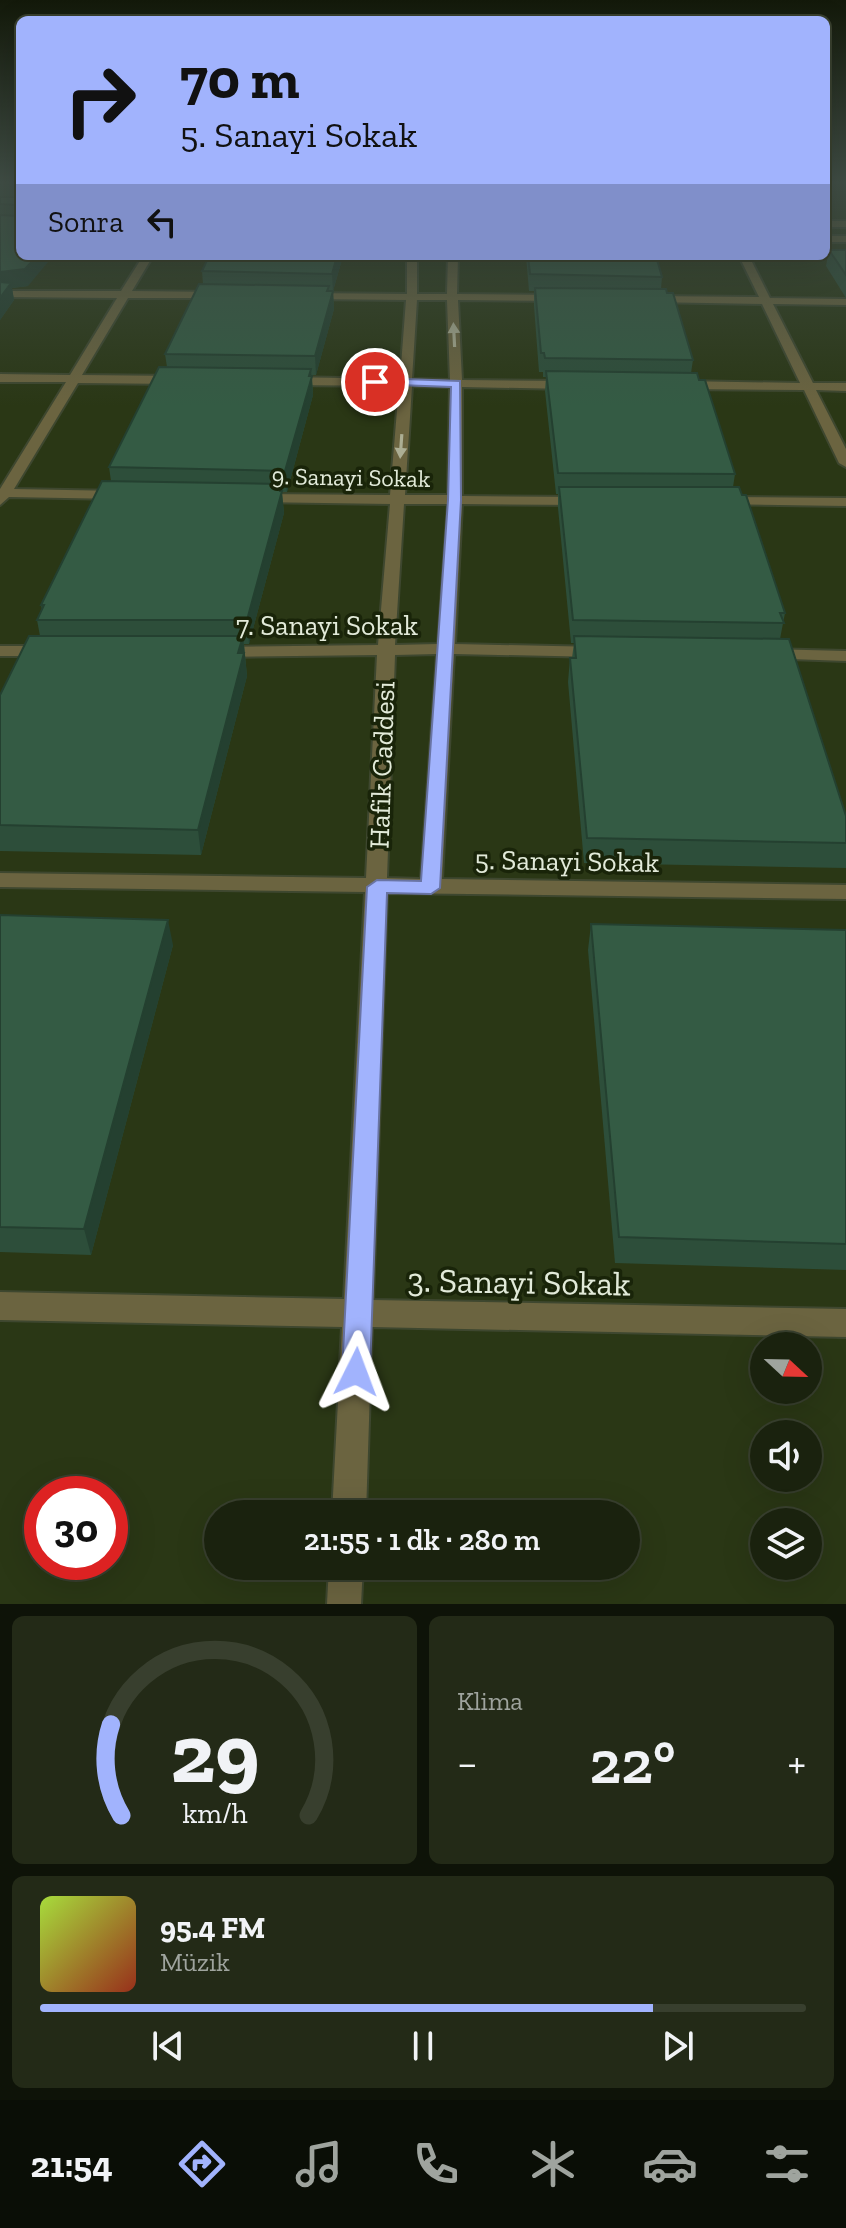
<!DOCTYPE html>
<html lang="tr">
<meta charset="utf-8">
<style>
:root{--surface:#1a220e;--page:#232a17;--text:#f1f3f6;--muted:#9fa49e;--line:#383f2e;--accent:#a1b3fd}
body{margin:0;font-family:"Zilla Slab",serif;background:var(--page);color:var(--text);height:100vh;display:flex;flex-direction:column;font-size:30px;white-space:nowrap}
*{box-sizing:border-box;margin:0}
p{font-size:26px;color:var(--muted)}
.icon{flex:none;width:44px;height:44px;fill:none;stroke:currentColor;stroke-width:2;stroke-linecap:round;stroke-linejoin:round}
.map{position:relative;height:1604px;overflow:hidden}
.panel{display:flex;flex-direction:column;gap:12px;padding:12px;background:#0e1308;flex:1}
.panel>*{flex:none}
.guide{position:absolute;left:16px;top:16px;width:814px;height:244px;border-radius:12px;box-shadow:0 8px 32px #0002,0 0 0 2px var(--line);background:#a1b3fd;color:#111;overflow:hidden}
.needle{width:52px;rotate:112deg}
.controls{position:absolute;left:750px;top:1332px;display:grid;gap:16px}
.controls a{display:grid;place-items:center;width:72px;height:72px;border-radius:50%;background:var(--surface);box-shadow:0 8px 32px #0002,0 0 0 2px var(--line);font-size:40px}
.speed{position:absolute;left:24px;top:1476px;display:flex;gap:16px;font-size:40px;font-weight:700;text-align:center}
.speed>*{display:grid;place-content:center;width:104px;height:104px;border-radius:50%;background:var(--surface);box-shadow:0 8px 32px #0002,0 0 0 2px var(--line);line-height:1}
.speed .limit{border:12px solid #d22;background:#fff;color:#111}
.pin{position:absolute;display:grid;place-items:center;width:68px;height:68px;color:#fff;margin:-34px;border:4px solid #fff;border-radius:50%;box-shadow:0 2px 8px #0007}
.me{position:absolute;width:88px;margin:-44px;rotate:3deg;stroke-linejoin:round;filter:drop-shadow(0 0 6px #0008)}
.turn{display:flex;align-items:center;gap:28px;height:168px;padding:0 32px;font-size:36px}
.turn .icon{width:104px;height:104px;stroke-width:2.5}
.turn b{display:block;font-size:56px;line-height:68px}
.then{display:flex;align-items:center;height:76px;padding:0 32px;background:#0003;gap:16px;font-size:30px}
.big{font-size:60px;font-weight:600;line-height:1.1}
.panel .card{flex:1;display:flex;flex-direction:column;justify-content:center;gap:12px;min-width:0;padding:0 28px;border-radius:12px;background:var(--page)}
.panel .dial{align-items:center;gap:0}
.dial svg{height:208px;overflow:visible;fill:none;stroke:var(--line);stroke-width:7;stroke-linecap:round;text-anchor:middle}
.dial text{fill:var(--text);stroke:none}
.song{display:flex;align-items:center;gap:24px}
.cover{width:96px;height:96px;border-radius:12px;background:linear-gradient(135deg,hsl(80 70% 55%),hsl(10 70% 35%))}
.played{height:8px;border-radius:4px;background:linear-gradient(90deg,var(--accent) 80%,var(--line) 80%)}
.keys{display:flex;justify-content:space-around;direction:ltr}
.heat{display:flex;justify-content:space-between;align-items:center;font-size:44px;direction:ltr}
.panel .tiles{flex:1;display:grid;gap:12px;grid-template-columns:1fr 1fr}
.card:last-child{grid-column:span 2}
.trip{position:absolute;left:204px;top:1500px;width:436px;height:80px;border-radius:40px;background:var(--surface);box-shadow:0 8px 32px #0002,0 0 0 2px var(--line);font-weight:600;line-height:80px;text-align:center}
.tab-bar{display:flex;height:128px;justify-content:space-around;align-items:center;background:#0a0e06;color:var(--muted)}
.tab-bar .icon{width:56px;height:56px}
.tab-bar .current{color:var(--accent)}
.tab-bar b{font-size:36px;color:var(--text)}
.map>svg:first-child{display:block}
</style>
<div class="map">
<svg width="846" height="1604" viewBox="0 0 846 1604">
<rect width="100%" height="100%" fill="#232d13"/>
<path fill="#2a3715" fill-rule="evenodd" d="M0,181L20,256H826V181H846V1604H0ZM764,1346H808V1390H764ZM764,1434H808V1478H764ZM42,1494H110V1562H42ZM218,1514H626V1566H218ZM764,1522H808V1566H764Z"/>
<g fill="none" stroke-linecap="round" stroke-linejoin="round">
<defs>
<g id="street">
<rect x="826" y="221" width="20" height="6"/>
<rect x="826" y="236" width="20" height="6"/>
<polygon points="143,256 153,256 132,291 218,292 223,295 218,298 128,298 82,375 178,376 184,380 178,384 78,383 14,489 120,491 127,495 120,499 9,497 0,505 0,489 66,382 0,382 0,374 70,375 117,298 0,297 0,291 121,291"/>
<path d="M407,256H417V294H447L448,256H458L457,294L562,295L567,298L562,301L458,300L462,380L570,381L576,385L570,389L462,387V496L584,497L591,501L584,505L462,504L455,644L600,647L609,652L600,657L454,654L442,879L846,885V899L387,893L373,1300L846,1309V1337L372,1327L366,1514H332L342,1327L0,1320V1292L344,1299L365,892L0,887V873L366,878L377,655L220,657L211,652L220,647L378,645L390,504L256,502L249,498L256,494L390,495L399,386L286,385L280,381L286,377L400,379L406,300L306,299L301,296L306,293L407,294ZM417,300H447L450,380L412,379ZM412,386L450,387L448,495H405ZM404,504H448L438,644L395,645ZM437,654L421,879L387,878L395,655Z"/>
<polygon points="739,256 749,256 770,298 846,299 846,305 773,304 813,383 846,383 846,391 816,390 846,449 846,467 839,463 804,390 682,389 676,385 682,381 800,383 762,304 650,302 645,299 650,296 759,297"/>
<polygon points="720,497 846,498 846,506 715,504 715,498"/>
<polygon points="0,646 48,646 57,651 48,656 0,656"/>
<polygon points="768,649 846,651 846,661 762,658 759,654"/>
<polygon points="329,1566 363,1566 361,1604 327,1604"/>
</g>
</defs>
<use href="#street" stroke="#3e472f" stroke-width="4"/>
<use href="#street" fill="#6b6440" fill-rule="evenodd"/>
</g>
<g fill="#2d4e3a">
<polygon points="0,181 20,181 28,286 12,288 14,300 0,320"/>
<polygon points="829,250 846,250 846,298 826,266"/>
<polygon points="343,256 333,291 334,309 316,375 312,375 313,395 287,492 282,492 284,513 249,644 244,644 247,676 201,855 0,851 0,695 40,636 37,620 42,610 41,605 111,481 109,467 167,367 165,354 203,284 202,271"/>
<polygon points="526,256 656,256 662,277 661,289 693,360 691,373 735,474 733,487 785,613 780,639 846,816 846,868 584,863 568,682 570,658 572,658 574,643 571,643 558,508 558,494 556,494 545,391 546,377 543,377 543,372 539,372 534,306 534,291 529,291"/>
<polygon points="0,915 173,945 91,1255 0,1252"/>
<polygon points="591,924 846,930 846,1270 615,1263 588,950"/>
</g>
<g fill="#244030">
<polygon points="37,256 53,256 28,286 12,288 14,300 0,320 0,272"/>
<polygon points="337,256 343,256 333,291 332,274"/>
<polygon points="333,291 334,309 316,375 315,356"/>
<polygon points="311,369 313,395 287,492 285,471"/>
<polygon points="281,484 284,513 249,644 247,620"/>
<polygon points="243,636 247,676 201,855 198,830"/>
<polygon points="168,920 173,945 91,1255 84,1229"/>
</g>
<g fill="#345b44" stroke="#244030" stroke-width="2">
<polygon points="0,181 20,181 20,207 17,205 0,204 0,197 17,197 19,186 0,185"/>
<polygon points="20,208 20,256 37,256 25,269 0,272 0,215 17,216"/>
<polygon points="829,250 846,250 846,275"/>
<polygon points="209,256 337,256 332,274 202,271"/>
<polygon points="528,256 656,256 662,277 530,274"/>
<polygon points="0,282 11,283 0,298"/>
<polygon points="199,284 329,286 327,291 333,291 315,356 165,354"/>
<polygon points="535,288 666,289 667,293 673,293 693,360 545,358 544,353 541,353"/>
<polygon points="159,367 311,369 309,376 312,376 285,471 109,467"/>
<polygon points="546,371 697,373 699,380 705,380 735,474 558,473"/>
<polygon points="102,481 281,484 280,491 282,491 247,620 37,620 44,605 41,605"/>
<polygon points="559,487 739,487 742,495 746,495 785,613 780,613 784,623 573,620"/>
<polygon points="29,636 243,636 238,653 244,653 198,830 0,825 0,695"/>
<polygon points="574,636 789,639 846,816 846,843 587,838 570,658 576,658"/>
<polygon points="0,915 168,920 84,1229 0,1227"/>
<polygon points="591,924 846,930 846,1244 619,1237"/>
</g>
<defs><path id="oneway-solid" d="M-6-.8H1V-3.2L6.5 0L1 3.2V.8H-6Z" transform="scale(2)"/></defs>
<g fill="#acae94">
<use href="#oneway-solid" transform="translate(454 335) rotate(-93)"/>
<use href="#oneway-solid" transform="translate(401 446) rotate(94)"/>
</g>
<linearGradient id="sky" x2="0" y2="1"><stop stop-color="#13190a"/><stop offset="0.45" stop-color="#3f4c44"/><stop offset="1" stop-color="#3f4c44" stop-opacity="0"/></linearGradient>
<rect width="846" height="406" fill="url(#sky)"/>
<polygon fill="#a1b3fd" stroke="#6974a4" stroke-width="2" points="375,378 460,381 461,500 440,888 431,894 387,893 370,1372 366,1382 356,1386 346,1382 342,1372 367,887 377,880 421,881 448,500 451,387 371,384 369,382"/>
<g text-anchor="middle" dominant-baseline="central" stroke-width="7" stroke-linejoin="round" paint-order="stroke">
<g font-size="24" fill="#e2ead9" stroke="#192409">
<text transform="translate(351 477) rotate(1)">9. Sanayi Sokak</text>
</g>
<g font-size="28" fill="#e2ead9" stroke="#192409">
<text x="327" y="625">7. Sanayi Sokak</text>
<text transform="translate(382 765) rotate(-88)">Hafik Caddesi</text>
<text transform="translate(567 861) rotate(1)">5. Sanayi Sokak</text>
</g>
<g font-size="34" fill="#e2ead9" stroke="#192409">
<text transform="translate(519 1282) rotate(1)">3. Sanayi Sokak</text>
</g>
</g>
</svg>
<div class="controls">
<a><svg class="needle" viewBox="-14 -14 28 28"><path d="M0-13l5 13h-10z" fill="#e53935"/><path d="M0 13l5-13h-10z" fill="#9fa49e"/></svg></a>
<a><svg class="icon" aria-label="sound" viewBox="0 0 24 24"><path d="M4 9h4l5-4v14l-5-4H4zM17 9q2 3 0 6"/></svg></a>
<a><svg class="icon" aria-label="layers" viewBox="0 0 24 24"><path d="M12 4l9 5-9 5-9-5zM3 14l9 5 9-5"/></svg></a>
</div>
<div class="speed"><div class="limit">30</div></div>
<div class="pin" style="left:375px;top:382px;background:#d93025"><svg class="icon" aria-label="arrive" viewBox="0 0 24 24"><path d="M6 21V4h12l-3 4 3 4H6"/></svg></div>
<svg class="me" style="left:356px;top:1372px" viewBox="-20 -20 40 40"><path d="M0-17L14 15 0 8-14 15z" fill="#a1b3fd" stroke="#fff" stroke-width="4"/></svg>
<div class="trip">21:55 · 1 dk · 280 m</div>
<div class="guide">
<div class="turn"><svg class="icon" aria-label="right" viewBox="0 0 24 24"><path d="M7 20v-9h11M14 6l5 5-5 5"/></svg><div><b>70 m</b>5. Sanayi Sokak</div></div>
<div class="then">Sonra<svg class="icon" aria-label="left" viewBox="0 0 24 24"><path d="M17 20v-9H6M10 6l-5 5 5 5"/></svg></div>
</div>
</div>
<section class="panel">
<div class="tiles">
<div class="card dial"><svg viewBox="0 0 100 80">
<path d="M14 69A42 42 0 1 1 86 69"/>
<path d="M14 69A42 42 0 0 1 10 34" stroke="#a1b3fd"/>
<text x="50" y="56" font-size="32" font-weight="700">29</text>
<text x="50" y="72" font-size="11">km/h</text>
</svg></div>
<div class="card"><p>Klima</p>
<div class="heat"><a>−</a><b class="big">22°</b><a>+</a></div>
</div>
<div class="card">
<div class="song"><i class="cover"></i><div><b>95.4 FM</b><p>Müzik</p></div></div>
<div class="played"></div>
<div class="keys"><svg class="icon" aria-label="previous" viewBox="0 0 24 24"><path d="M18 5L8 12l10 7zM5 5v14"/></svg><svg class="icon" aria-label="pause" viewBox="0 0 24 24"><path d="M8 5v14M16 5v14"/></svg><svg class="icon" aria-label="next" viewBox="0 0 24 24"><path d="M6 5l10 7-10 7zM19 5v14"/></svg></div>
</div>
</div>
</section>
<nav class="tab-bar">
<b>21:54</b>
<svg class="icon current" aria-label="directions" viewBox="0 0 24 24"><path d="M12 3l9 9-9 9-9-9zM9 14v-3h6M13 9l2 2-2 2"/></svg>
<svg class="icon" aria-label="music" viewBox="0 0 24 24"><path d="M9 18V5l10-2v13"/><circle cx="6" cy="18" r="3"/><circle cx="16" cy="16" r="3"/></svg>
<svg class="icon" aria-label="phone" viewBox="0 0 24 24"><path d="M5 4h4l2 5-3 2q2 4 5 5l2-3 5 2v4C11 20 4 13 5 4z"/></svg>
<svg class="icon" aria-label="climate" viewBox="0 0 24 24"><path d="M12 3v18M4 7l16 10M4 17L20 7"/></svg>
<svg class="icon" aria-label="car" viewBox="0 0 24 24"><path d="M5 17H2v-5l4-1 3-4h7l3 4 3 1v5h-3M9 17h6M6 11h13"/><circle cx="7" cy="17" r="2"/><circle cx="17" cy="17" r="2"/></svg>
<svg class="icon" aria-label="filters" viewBox="0 0 24 24"><path d="M4 7h16M4 17h16"/><circle cx="9" cy="7" r="2"/><circle cx="15" cy="17" r="2"/></svg>
</nav>
